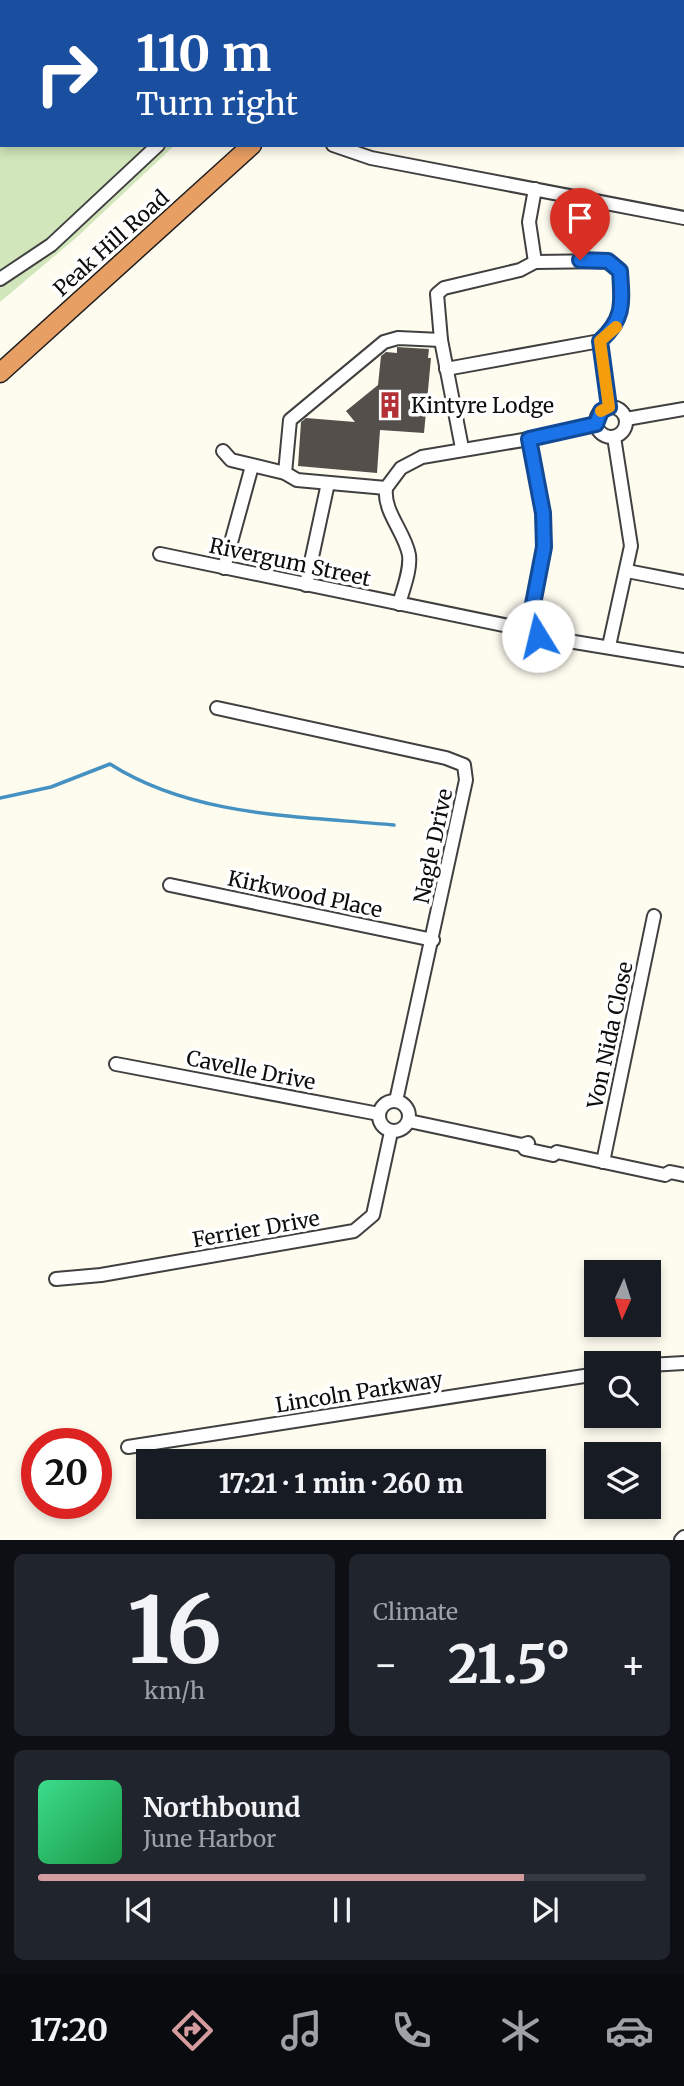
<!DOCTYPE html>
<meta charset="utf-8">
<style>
:root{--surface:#171b24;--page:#20242c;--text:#f1f3f6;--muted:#9ea1a6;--line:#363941;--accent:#d59ca0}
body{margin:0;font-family:Merriweather,serif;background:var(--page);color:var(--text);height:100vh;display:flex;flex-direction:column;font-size:26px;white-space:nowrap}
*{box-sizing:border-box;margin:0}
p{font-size:23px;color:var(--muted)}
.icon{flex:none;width:38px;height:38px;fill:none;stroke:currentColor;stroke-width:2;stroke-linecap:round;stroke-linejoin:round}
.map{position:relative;height:1540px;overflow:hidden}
.drawer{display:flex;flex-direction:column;gap:14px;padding:14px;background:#0d0f14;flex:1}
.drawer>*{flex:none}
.top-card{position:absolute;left:0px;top:0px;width:684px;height:147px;box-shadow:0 4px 10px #0003;background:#1a4fa0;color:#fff;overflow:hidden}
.needle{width:46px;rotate:183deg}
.buttons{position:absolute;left:584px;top:1260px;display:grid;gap:14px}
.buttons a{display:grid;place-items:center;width:77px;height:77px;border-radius:0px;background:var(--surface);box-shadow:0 4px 10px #0003;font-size:35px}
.speed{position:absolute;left:21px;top:1428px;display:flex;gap:14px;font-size:35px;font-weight:700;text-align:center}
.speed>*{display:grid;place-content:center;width:91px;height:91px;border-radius:50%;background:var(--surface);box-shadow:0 4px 10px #0003;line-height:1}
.speed .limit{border:10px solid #d22;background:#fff;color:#111}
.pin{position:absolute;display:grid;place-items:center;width:60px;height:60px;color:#fff;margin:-72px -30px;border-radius:50% 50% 50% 0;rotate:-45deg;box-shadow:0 0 7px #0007}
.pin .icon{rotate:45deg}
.me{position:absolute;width:77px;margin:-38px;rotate:351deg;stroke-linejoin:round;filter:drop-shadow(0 0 5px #0008)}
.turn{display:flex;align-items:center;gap:24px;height:147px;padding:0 21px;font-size:32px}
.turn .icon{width:91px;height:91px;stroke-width:2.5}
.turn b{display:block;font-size:49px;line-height:60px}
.big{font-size:52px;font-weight:800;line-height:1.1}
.drawer .card{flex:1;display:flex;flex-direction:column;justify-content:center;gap:10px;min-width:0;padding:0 24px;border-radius:10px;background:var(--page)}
.drawer .dial{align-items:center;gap:0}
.dial b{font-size:91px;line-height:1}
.song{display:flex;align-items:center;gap:21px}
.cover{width:84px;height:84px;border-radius:10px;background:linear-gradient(135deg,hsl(150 70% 55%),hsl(140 70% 35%))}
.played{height:7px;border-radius:4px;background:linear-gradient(90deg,var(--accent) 80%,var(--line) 80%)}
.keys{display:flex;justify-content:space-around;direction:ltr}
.heat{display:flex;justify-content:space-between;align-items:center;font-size:38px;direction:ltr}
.drawer .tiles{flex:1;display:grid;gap:14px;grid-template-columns:1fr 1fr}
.card:last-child{grid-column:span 2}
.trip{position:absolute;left:136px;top:1449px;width:410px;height:70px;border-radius:0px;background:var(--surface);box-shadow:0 4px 10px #0003;font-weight:800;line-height:70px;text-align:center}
.menu{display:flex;height:112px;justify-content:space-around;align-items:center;background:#090b0e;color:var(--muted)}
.menu .icon{width:49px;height:49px}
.menu .on{color:var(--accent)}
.menu b{font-size:32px;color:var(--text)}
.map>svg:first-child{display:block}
</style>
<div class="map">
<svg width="684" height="1540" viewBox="0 0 684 1540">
<rect width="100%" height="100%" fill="#fefbef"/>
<polygon fill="#d1e6bb" points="0,0 331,0 2,2 2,145 175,145 77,237 0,302"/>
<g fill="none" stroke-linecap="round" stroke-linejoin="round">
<path stroke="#4591c2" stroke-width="3.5" d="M0,798L51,787L110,764C193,817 299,816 394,825"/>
</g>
<polygon fill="#554f4b" points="397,347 429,349 428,358 431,358 424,433 380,430 377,473 298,466 301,422 306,418 355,422 346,411 378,385 381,356 386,352 397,353"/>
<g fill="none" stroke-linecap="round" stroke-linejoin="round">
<defs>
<g id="minor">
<polyline points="313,2 315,0"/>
<polyline points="333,145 371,158 684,218"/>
<polyline points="535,262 529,222 535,189"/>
<polyline points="0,279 51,245 158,145"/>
<polyline points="446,369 600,341"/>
<circle cx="611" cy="422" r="15"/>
<polyline points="626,419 684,409"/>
<path d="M462,448L441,340L437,294L444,288L520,270L535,262L608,261L620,271C622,303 625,318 600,341L609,407"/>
<polyline points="223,451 231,460 285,473 297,480 386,488"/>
<polyline points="285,473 290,420 384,342 398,338 441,340"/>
<polyline points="386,488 401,468 422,457 529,439 596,424"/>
<path d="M386,488C383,512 405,532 409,555C411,570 403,589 399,604"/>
<polyline points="160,554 528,630 538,636 684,660"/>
<polyline points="224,568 252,466"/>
<polyline points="627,571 684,582"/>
<polyline points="306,585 328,483"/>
<polyline points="528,630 544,547 543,513 529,439"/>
<polyline points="609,646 631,546 614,437"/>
<polyline points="217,708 446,758 464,765 466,780 396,1101"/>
<polyline points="170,885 433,940"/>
<polyline points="116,1064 379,1114"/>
<circle cx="394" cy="1116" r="15"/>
<polyline points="409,1121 522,1145 528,1143"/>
<polyline points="522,1145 525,1149 553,1155 557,1152 665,1175 670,1172 684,1175"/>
<polyline points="603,1162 654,916"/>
<polyline points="56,1279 101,1275 354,1231 373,1215 391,1132"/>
<polyline points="649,1365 684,1363"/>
<polyline points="128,1447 597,1374"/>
<polyline points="681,1540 684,1537"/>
</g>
<g id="highway">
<polyline points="409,2 410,0"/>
<polyline points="0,373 252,145"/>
</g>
</defs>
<use href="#minor" stroke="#404040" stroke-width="16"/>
<use href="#highway" stroke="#1e1e1e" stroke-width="21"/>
<use href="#minor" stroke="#fff" stroke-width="12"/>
<use href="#highway" stroke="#e89f63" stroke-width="18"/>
</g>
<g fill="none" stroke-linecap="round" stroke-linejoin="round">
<defs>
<path id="route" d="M538,636L528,630L544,547L543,513L529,439L596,424L601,411L609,407L600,341C625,318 622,303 620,271L608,261L580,260"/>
</defs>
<use href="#route" stroke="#114b97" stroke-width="18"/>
<use href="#route" stroke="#1a73e8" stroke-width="12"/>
<polyline stroke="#f59e0b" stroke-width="12" points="601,411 609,407 600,341 616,327"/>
</g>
<defs>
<symbol id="building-bare" viewBox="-9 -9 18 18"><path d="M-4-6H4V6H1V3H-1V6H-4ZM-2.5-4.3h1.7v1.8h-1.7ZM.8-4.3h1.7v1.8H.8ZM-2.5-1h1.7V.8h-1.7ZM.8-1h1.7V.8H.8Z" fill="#b23137" stroke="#fff" stroke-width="2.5" paint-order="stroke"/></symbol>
</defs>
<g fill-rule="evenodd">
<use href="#building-bare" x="371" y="386" width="38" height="38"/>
</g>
<g text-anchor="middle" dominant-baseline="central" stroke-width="7" stroke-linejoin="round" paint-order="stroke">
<g font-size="21" fill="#0d0d0d" stroke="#fff">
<text transform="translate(111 243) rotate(-42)">Peak Hill Road</text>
<text transform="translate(290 562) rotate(12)">Rivergum Street</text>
<text transform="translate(433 846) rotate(-78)">Nagle Drive</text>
<text transform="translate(305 894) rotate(12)">Kirkwood Place</text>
<text transform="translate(610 1035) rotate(-78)">Von Nida Close</text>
<text transform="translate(251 1070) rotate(11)">Cavelle Drive</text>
<text transform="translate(256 1229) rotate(-10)">Ferrier Drive</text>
<text transform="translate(359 1392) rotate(-9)">Lincoln Parkway</text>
</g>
<g font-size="21" fill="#0d0d0d" stroke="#fff" text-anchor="start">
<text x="411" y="405">Kintyre Lodge</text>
</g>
</g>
</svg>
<div class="buttons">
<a><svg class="needle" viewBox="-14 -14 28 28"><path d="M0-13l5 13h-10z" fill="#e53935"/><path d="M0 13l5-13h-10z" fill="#9ea1a6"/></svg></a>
<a><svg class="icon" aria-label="search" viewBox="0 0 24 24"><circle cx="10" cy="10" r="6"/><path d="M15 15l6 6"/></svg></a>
<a><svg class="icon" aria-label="layers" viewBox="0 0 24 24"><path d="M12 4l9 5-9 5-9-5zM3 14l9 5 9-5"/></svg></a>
</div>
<div class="speed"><div class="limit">20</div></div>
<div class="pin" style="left:580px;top:260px;background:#d93025"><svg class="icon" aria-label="arrive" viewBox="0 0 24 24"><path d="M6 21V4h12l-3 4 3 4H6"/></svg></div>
<svg class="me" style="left:538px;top:636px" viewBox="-20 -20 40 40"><circle r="19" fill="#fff"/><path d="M0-13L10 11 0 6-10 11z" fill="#1a73e8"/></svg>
<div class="trip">17:21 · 1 min · 260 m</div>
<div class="top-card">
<div class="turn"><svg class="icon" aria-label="right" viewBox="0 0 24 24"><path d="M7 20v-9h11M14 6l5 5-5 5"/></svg><div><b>110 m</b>Turn right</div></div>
</div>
</div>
<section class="drawer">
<div class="tiles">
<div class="card dial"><b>16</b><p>km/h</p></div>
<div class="card"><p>Climate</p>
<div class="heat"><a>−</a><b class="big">21.5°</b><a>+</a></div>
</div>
<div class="card">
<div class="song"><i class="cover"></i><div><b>Northbound</b><p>June Harbor</p></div></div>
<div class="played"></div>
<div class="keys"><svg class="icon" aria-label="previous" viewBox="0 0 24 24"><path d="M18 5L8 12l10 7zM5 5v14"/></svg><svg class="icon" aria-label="pause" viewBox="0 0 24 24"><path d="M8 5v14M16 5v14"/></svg><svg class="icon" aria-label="next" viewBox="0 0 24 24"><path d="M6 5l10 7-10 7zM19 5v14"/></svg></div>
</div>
</div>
</section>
<nav class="menu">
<b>17:20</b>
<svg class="icon on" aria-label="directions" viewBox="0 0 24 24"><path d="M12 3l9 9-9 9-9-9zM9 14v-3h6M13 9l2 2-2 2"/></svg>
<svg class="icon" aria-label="music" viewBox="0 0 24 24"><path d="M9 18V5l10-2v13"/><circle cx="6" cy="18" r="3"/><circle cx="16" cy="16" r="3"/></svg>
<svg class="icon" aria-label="phone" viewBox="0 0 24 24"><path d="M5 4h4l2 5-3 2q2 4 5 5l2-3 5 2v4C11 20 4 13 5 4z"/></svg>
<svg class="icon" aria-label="climate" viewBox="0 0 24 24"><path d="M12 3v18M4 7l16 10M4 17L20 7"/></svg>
<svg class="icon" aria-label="car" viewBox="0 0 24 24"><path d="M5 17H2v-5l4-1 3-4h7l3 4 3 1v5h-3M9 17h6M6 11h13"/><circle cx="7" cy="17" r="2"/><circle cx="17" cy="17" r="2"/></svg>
</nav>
